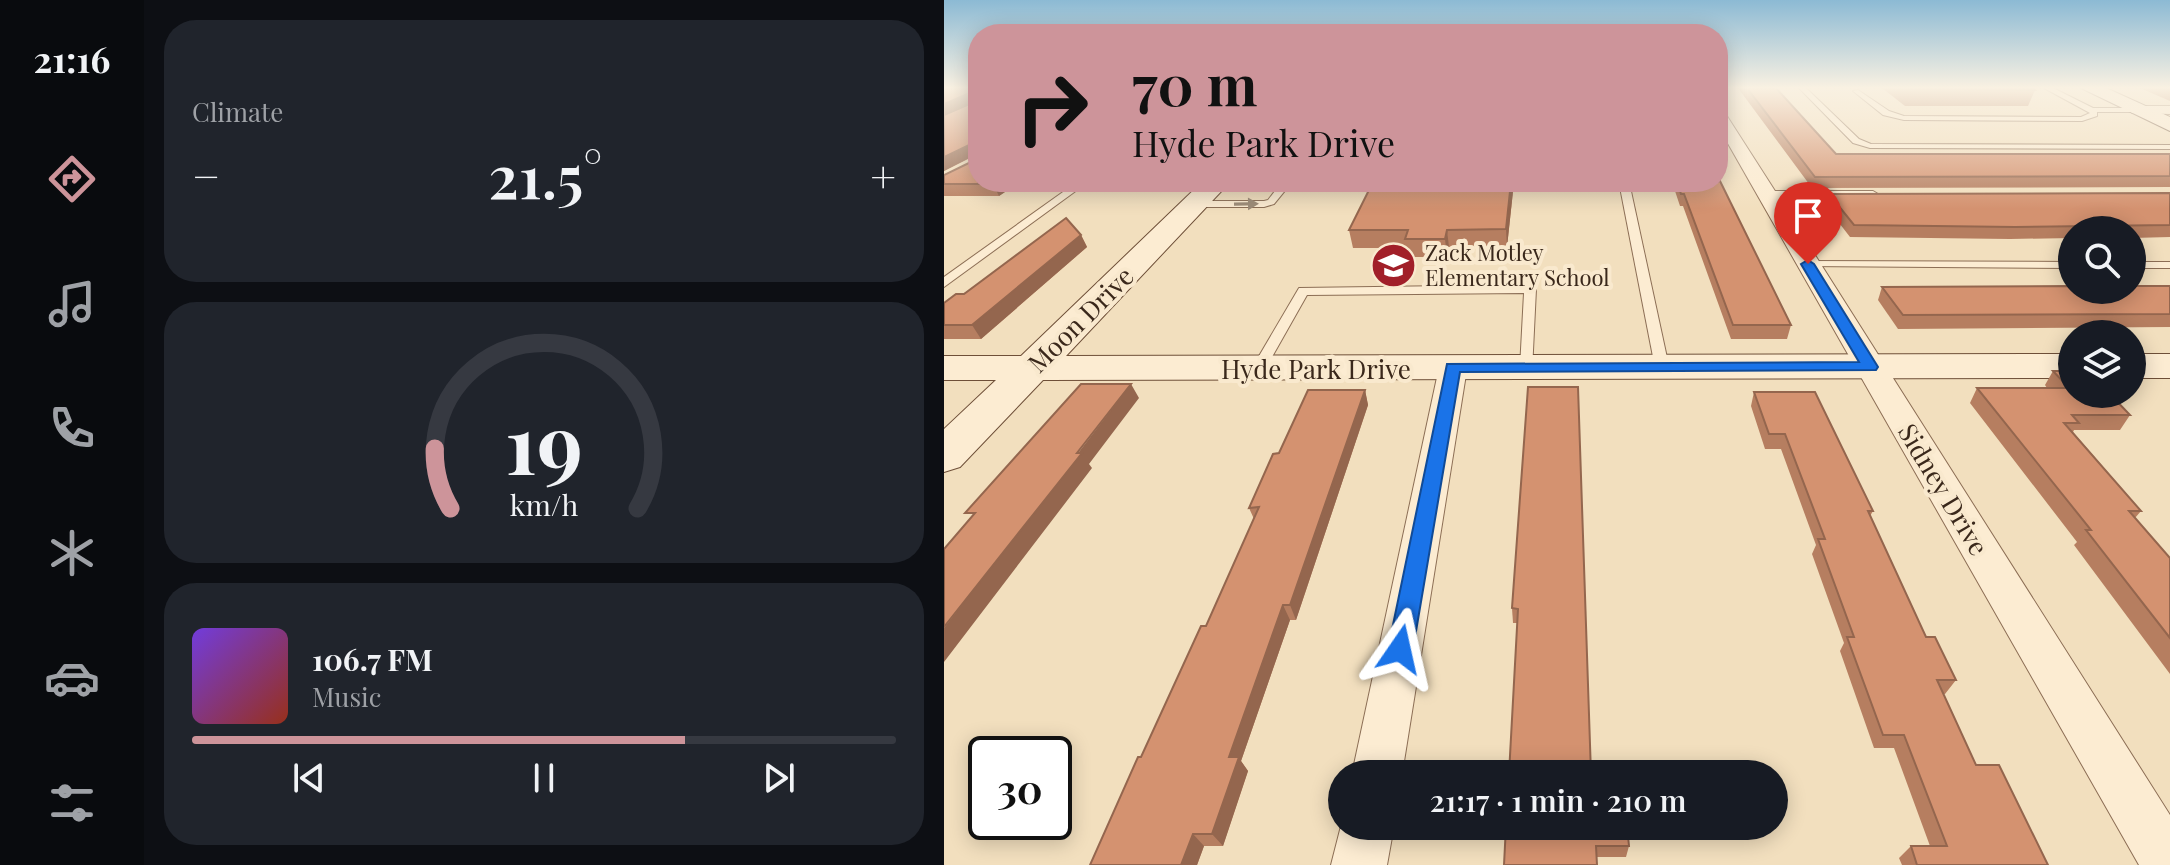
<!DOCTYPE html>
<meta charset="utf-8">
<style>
:root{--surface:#171b24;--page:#20242c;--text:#f1f3f6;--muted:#9ea1a6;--line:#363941;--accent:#cd949a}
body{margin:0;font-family:"Playfair Display",serif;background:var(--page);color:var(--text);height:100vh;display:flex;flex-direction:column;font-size:30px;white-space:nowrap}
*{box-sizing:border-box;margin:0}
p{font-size:26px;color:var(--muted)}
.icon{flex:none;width:44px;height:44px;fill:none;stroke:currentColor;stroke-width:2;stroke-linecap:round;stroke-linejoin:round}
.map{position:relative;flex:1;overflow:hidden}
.details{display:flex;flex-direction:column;gap:20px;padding:20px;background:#0d0f14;width:800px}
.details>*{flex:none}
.guide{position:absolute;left:24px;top:24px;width:760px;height:168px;border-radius:32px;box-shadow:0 4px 20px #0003;background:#cd949a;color:#111;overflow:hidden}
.fabs{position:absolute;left:1114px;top:216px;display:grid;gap:16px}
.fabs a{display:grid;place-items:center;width:88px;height:88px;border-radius:50%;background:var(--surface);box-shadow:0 4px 20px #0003;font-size:40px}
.speed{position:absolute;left:24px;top:736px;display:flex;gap:16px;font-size:40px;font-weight:700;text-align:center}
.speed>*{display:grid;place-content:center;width:104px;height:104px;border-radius:50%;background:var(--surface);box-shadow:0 4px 20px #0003;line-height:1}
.speed .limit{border:4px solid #111;border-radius:12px;background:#fff;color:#111}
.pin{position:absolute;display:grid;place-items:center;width:68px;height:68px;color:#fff;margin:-82px -34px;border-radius:50% 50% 50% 0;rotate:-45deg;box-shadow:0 0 8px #0007}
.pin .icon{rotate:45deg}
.me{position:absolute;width:88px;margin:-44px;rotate:11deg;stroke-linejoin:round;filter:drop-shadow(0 0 6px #0008)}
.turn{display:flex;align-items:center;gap:28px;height:168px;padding:0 32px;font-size:36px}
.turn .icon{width:104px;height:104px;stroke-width:2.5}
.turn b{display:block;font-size:56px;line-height:68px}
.big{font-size:60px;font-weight:600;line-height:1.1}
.details .card{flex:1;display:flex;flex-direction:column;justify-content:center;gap:12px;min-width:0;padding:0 28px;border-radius:32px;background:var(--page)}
.details .dial{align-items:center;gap:0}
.dial svg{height:208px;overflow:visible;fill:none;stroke:var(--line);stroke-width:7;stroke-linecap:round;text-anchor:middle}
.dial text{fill:var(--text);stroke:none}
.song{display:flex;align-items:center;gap:24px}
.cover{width:96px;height:96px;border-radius:12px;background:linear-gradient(135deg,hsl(260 70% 55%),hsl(10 70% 35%))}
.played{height:8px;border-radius:4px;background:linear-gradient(90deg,var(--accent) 70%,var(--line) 70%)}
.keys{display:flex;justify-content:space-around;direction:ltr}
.heat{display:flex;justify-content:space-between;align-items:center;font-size:44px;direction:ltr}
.trip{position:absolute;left:384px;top:760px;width:460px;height:80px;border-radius:40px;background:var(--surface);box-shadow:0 4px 20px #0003;font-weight:600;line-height:80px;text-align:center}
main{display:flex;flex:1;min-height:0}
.menu{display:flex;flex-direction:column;width:144px;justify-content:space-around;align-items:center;background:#090b0e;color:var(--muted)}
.menu .icon{width:56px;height:56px}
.menu .on{color:var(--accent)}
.menu b{font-size:36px;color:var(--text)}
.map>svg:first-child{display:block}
</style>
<main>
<nav class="menu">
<b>21:16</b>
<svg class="icon on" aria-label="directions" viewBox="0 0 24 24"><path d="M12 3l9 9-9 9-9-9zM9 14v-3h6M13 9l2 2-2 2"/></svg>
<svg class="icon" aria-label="music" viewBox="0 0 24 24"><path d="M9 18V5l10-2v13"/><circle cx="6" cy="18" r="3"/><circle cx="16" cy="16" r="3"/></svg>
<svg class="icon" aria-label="phone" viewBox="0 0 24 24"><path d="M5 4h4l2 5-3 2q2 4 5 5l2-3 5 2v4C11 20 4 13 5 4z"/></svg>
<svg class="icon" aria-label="climate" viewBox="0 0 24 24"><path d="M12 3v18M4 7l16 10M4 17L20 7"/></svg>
<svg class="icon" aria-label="car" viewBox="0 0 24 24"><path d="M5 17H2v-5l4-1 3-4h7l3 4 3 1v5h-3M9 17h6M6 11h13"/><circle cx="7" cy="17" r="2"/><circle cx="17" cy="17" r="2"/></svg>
<svg class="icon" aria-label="filters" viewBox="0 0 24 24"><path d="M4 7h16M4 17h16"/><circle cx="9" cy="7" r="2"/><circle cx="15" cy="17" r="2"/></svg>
</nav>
<section class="details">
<div class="card"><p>Climate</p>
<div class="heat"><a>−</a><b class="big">21.5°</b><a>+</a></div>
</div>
<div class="card dial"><svg viewBox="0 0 100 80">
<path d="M14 69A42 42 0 1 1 86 69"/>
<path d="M14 69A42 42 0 0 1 8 46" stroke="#cd949a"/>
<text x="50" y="56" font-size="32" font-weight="700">19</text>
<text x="50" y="72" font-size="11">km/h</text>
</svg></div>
<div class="card">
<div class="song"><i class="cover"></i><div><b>106.7 FM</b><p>Music</p></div></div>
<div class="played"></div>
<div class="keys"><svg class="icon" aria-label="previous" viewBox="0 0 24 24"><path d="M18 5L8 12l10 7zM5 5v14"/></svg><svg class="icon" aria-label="pause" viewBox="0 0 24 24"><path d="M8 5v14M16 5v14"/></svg><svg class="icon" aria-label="next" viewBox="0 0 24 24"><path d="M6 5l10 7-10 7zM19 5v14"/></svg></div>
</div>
</section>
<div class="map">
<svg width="1226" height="865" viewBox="0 0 1226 865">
<rect width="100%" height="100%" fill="#f2dfbe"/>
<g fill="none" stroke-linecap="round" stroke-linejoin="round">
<defs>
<g id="lane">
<polygon points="855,88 862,88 915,139 927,144 1226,145 1226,149 926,148 909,143"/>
<polygon points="1100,88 1109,88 1149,108 1193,108 1197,110 1193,112 1153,112 1153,116 1138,121 960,120 939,115 909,91 914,90 945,111 960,116 1137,117 1146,113"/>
<polygon points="133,182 144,182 0,287 0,277"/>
<polygon points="338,182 348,182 330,204 320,207 251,207 246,204 251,201 320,201 324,200"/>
<polygon points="675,182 685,182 725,367 718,371 711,367"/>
<polygon points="864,261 1128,262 1128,268 860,266 860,262"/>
<rect x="1188" y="262" width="38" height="6"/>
<polygon points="586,285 592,289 588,371 583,372 576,368 580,293 363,295 320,371 315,372 308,368 355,288"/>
</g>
<g id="street">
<polygon points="1193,106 1226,106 1226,114 1188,113 1186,110"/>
<polygon points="774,109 781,113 831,191 929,191 939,197 929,203 838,203 1226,815 1226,865 1195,865 774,126"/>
<polygon points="509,359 519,362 523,368 458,774 408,774 495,368 499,362"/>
<polygon points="398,822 398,826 450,826 443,865 387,865"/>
</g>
<g id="secondary">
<polygon points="1137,88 1162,88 1226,117 1226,131"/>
<polygon points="258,182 286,182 122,356 1128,354 1128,378 99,380 16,467 0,472 0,429 52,380 0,380 0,356 77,356"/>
<rect x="1188" y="354" width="38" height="24"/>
</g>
</defs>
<use href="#lane" stroke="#8c6e55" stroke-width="2"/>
<use href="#street" stroke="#8c6e55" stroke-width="2"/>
<use href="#secondary" stroke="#6e4f38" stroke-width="2"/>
<use href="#lane" fill="#fcecd2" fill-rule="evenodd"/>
<use href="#street" fill="#fcecd2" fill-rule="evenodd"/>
<use href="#secondary" fill="#fcecd2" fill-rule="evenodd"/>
</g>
<g fill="#b67e60">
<polygon points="0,88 34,88 34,182 76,182 55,196 0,196 0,175 29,161 30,156 0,171"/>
<polygon points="794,88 832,88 892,154 1226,154 1226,187 868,188"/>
<polygon points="938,88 1089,88 1091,90 1084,106 961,106"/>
<polygon points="1196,88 1226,88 1226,101"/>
<polygon points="570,182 563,247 505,247 503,257 464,257 462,248 409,248 405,230"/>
<polygon points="728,182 774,182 847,325 843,339 787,339 739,206 736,206"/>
<polygon points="1226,193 1226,237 1188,238 1188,230 1128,230 1128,238 1066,239 906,237 882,206 885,194"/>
<polygon points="137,235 143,247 37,339 0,339 0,303"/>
<polygon points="1226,286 1226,327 954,329 934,300 938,287"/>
<polygon points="1109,371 1186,415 1176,430 1130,430 1129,432 1197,511 1191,518 1226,558 1226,674 1130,545 1133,542 1026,403 1033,388 1103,388 1101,385"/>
<polygon points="584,387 573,623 569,623 568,608"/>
<polygon points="421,390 424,405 352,620 346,620 297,761 304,771 279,846 260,846 253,865 146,865 197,757 262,626 310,519 305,508 335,453"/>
<polygon points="810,392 929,511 926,516 982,637 1012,680 1001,694 999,694 1032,765 1104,865 958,865 955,858 967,846 986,846 950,748 930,748 896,651 900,643 868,554 872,545 837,449 821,449 807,406"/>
<polygon points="562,826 685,846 682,857 653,857"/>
</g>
<g fill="#94664e">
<polygon points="28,92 33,101 0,116 0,104"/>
<polygon points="27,144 33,154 0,171 0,157"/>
<polygon points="52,182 76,182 55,196 49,184"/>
<polygon points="567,182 570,182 563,247 562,229"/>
<polygon points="503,230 505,247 503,257 501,239"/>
<polygon points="137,235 143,247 37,339 28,325"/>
<polygon points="187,384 195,398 145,464 148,468 0,662 0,628"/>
<polygon points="421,390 424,405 352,620 346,605"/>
<polygon points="339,605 346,620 297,761 304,771 279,846 268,834 285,757"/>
<polygon points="249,834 260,846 253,865 237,865"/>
</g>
<g fill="#d49270" stroke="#94664e" stroke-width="2">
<polygon points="0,88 34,88 34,182 52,182 49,184 0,184 0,175 29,161 31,145 27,144 0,157 0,115 30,102 32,95 28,92 0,104"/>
<polygon points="803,88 832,88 892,154 1226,154 1226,176 871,177"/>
<polygon points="964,88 1089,88 1091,90 966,89"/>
<polygon points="774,177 847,325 789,325 740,194 737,194 733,182 774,182"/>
<polygon points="429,182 567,182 562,229 503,230 501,239 461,239 464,230 405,230"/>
<polygon points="1226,193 1226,225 1071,227 910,225 885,194"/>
<polygon points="122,218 137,235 28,325 0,325 0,303 12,294 20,294"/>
<polygon points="1128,286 1128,290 1188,290 1188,286 1226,286 1226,314 959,315 938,287"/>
<polygon points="1109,371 1128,371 1128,394 1166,394 1186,415 1128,415 1135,423 1120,423 1197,511 1185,511 1226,558 1226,638 1142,530 1147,530 1033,388 1125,388"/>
<polygon points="137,384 187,384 133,453 138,453 0,627 0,549 31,513 21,513"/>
<polygon points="584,387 634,387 647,774 565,774 574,609 568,608"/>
<polygon points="364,390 421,390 346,605 339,605 285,757 295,757 268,834 249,834 237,865 146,865 194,757 197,757 257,626 262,626 315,507 305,508 329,454 335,453"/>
<polygon points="810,392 871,392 929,511 924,511 982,637 991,637 1012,680 993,680 1032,765 1055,765 1104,865 973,865 967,846 1003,846 960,735 939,735 903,637 910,637 874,539 881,539 841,434 825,434"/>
<polygon points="562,826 683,826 685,846 652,846 653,865 560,865"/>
</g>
<defs><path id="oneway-solid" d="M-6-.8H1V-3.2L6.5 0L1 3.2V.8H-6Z" transform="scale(2)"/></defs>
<use fill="#9b8a76" href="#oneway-solid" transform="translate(302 204) rotate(-1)"/>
<linearGradient id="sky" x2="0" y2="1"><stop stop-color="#8cbad4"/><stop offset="0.42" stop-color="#f9f1e2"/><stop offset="1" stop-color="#f9f1e2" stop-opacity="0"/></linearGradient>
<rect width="1226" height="209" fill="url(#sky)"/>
<polygon fill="#1a73e8" stroke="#114b97" stroke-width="2" points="864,260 870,264 934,367 932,370 516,372 469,649 465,657 456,660 447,657 444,649 503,364 915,362 857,264"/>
<defs>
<symbol id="school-disc" viewBox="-11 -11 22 22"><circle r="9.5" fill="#a11f29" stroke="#f9e9ce"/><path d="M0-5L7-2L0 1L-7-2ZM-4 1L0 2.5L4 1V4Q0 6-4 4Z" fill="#fff"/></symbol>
</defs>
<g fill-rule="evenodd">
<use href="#school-disc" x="424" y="240" width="51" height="51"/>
</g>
<g text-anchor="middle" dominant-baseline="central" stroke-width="8" stroke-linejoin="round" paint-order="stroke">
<g font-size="22" fill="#3a281b" stroke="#f9e9ce" text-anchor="start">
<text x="481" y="252">Zack Motley<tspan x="481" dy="25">Elementary School</tspan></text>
</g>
<g font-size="26" fill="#3a281b" stroke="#f9e9ce">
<text transform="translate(136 319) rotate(-45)">Moon Drive</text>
<text x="372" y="368">Hyde Park Drive</text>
<text transform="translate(1000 489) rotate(59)">Sidney Drive</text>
</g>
</g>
</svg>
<div class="fabs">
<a><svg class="icon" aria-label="search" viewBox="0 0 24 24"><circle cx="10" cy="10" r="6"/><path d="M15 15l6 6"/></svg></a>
<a><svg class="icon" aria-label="layers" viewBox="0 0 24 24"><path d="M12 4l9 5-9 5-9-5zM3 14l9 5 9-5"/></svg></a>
</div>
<div class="speed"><div class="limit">30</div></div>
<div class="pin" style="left:864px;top:264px;background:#d93025"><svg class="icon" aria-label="arrive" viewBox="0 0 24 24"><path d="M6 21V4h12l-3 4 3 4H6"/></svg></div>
<svg class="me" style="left:456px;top:649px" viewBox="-20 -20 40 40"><path d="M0-17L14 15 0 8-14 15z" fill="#1a73e8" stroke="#fff" stroke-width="4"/></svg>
<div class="trip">21:17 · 1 min · 210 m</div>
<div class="guide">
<div class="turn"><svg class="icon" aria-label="right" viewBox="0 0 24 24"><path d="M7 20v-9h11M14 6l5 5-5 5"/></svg><div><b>70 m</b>Hyde Park Drive</div></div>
</div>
</div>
</main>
